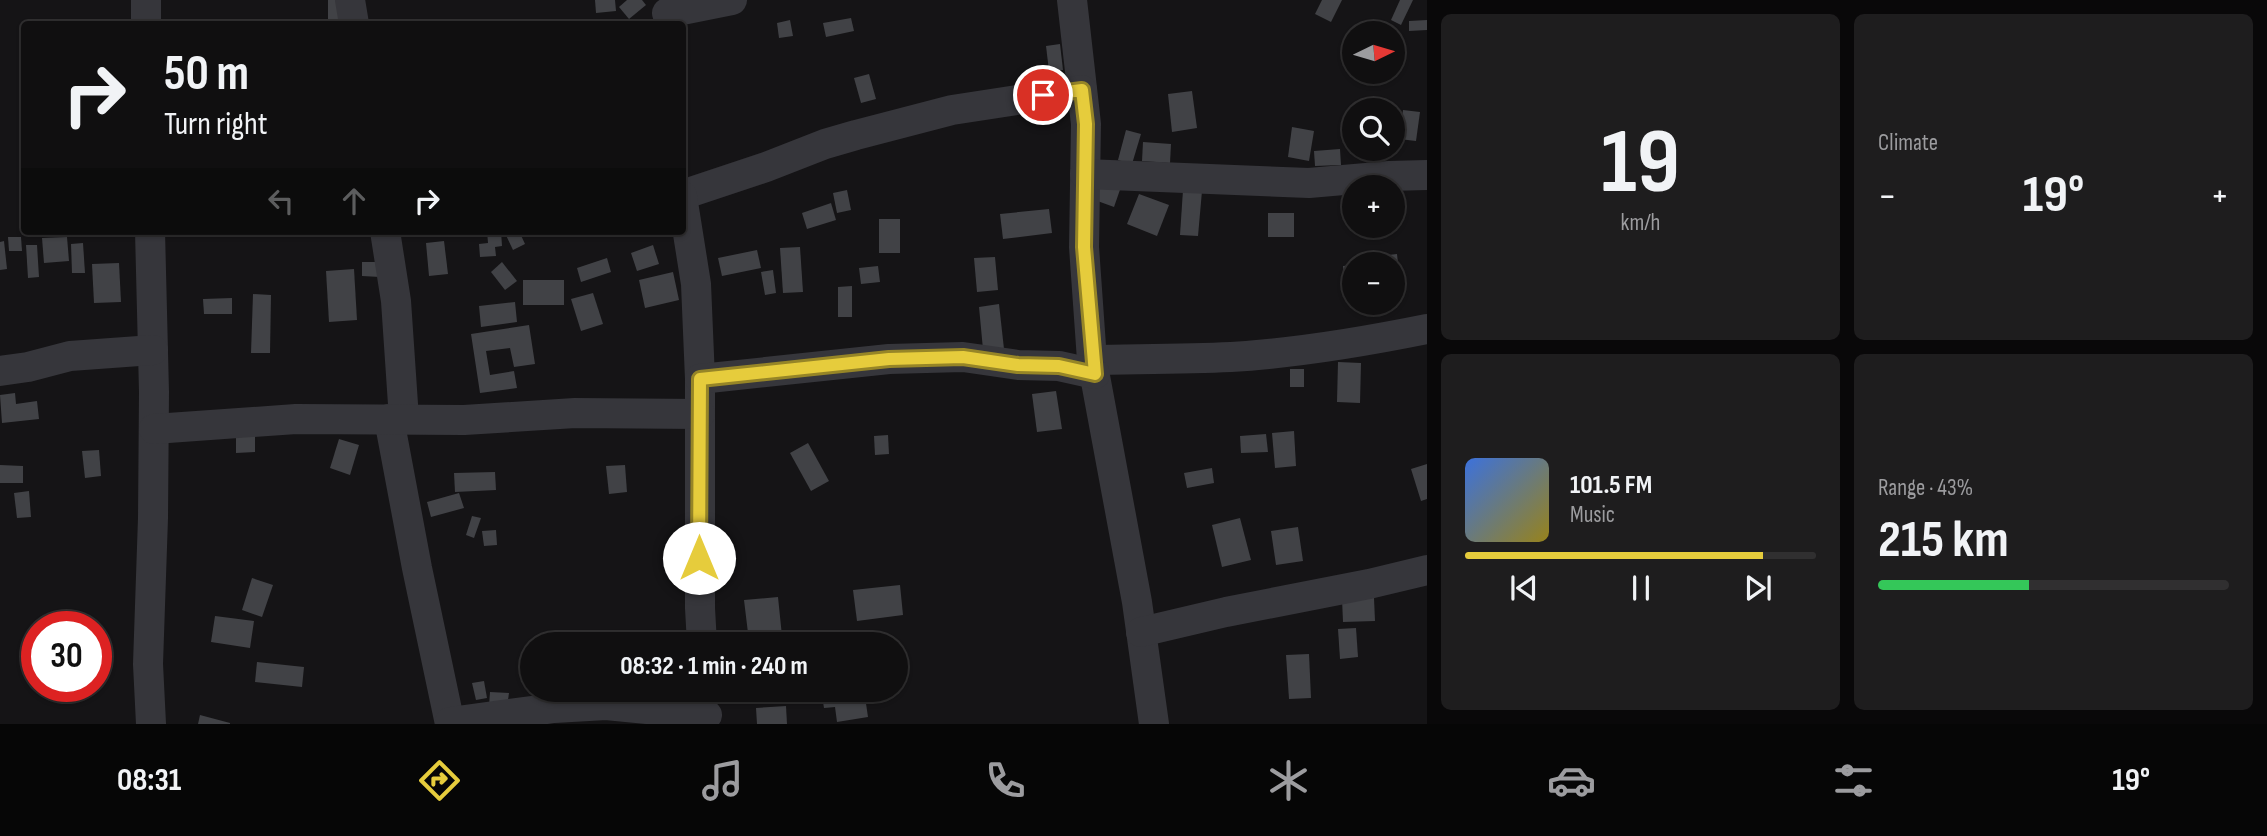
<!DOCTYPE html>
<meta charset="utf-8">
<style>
:root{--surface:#100f10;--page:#1e1d1e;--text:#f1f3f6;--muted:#9c9c9f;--line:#302f30;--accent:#e6cc3c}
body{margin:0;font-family:"Sofia Sans Condensed",sans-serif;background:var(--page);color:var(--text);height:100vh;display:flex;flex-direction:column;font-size:26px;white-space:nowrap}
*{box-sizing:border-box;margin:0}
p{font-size:23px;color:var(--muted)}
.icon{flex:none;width:38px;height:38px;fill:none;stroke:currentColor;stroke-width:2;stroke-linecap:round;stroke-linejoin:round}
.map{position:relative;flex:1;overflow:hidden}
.side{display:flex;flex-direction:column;gap:14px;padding:14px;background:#090809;width:840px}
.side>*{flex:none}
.hud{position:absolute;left:21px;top:21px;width:665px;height:214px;border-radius:7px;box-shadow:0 2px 5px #0004,0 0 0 2px var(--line);background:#100f10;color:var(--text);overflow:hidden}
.needle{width:46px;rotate:85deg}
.tools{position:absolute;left:1342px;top:21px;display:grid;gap:14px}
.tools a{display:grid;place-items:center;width:63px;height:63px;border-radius:50%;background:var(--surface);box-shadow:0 2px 5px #0004,0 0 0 2px var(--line);font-size:35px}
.speed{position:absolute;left:21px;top:611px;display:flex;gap:14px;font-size:35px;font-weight:700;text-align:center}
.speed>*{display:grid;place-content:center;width:91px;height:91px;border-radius:50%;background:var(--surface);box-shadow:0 2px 5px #0004,0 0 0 2px var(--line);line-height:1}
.speed .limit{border:10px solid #d22;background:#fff;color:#111}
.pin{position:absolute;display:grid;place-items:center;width:60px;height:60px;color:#fff;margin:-30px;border:4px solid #fff;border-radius:50%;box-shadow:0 2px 7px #0007}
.me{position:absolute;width:77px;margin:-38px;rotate:0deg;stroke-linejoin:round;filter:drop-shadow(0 0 5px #0008)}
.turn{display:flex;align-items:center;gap:24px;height:147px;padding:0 28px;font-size:32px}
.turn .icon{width:91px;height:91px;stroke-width:2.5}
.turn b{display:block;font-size:49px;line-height:60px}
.lanes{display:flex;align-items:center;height:66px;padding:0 28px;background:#0003;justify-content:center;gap:35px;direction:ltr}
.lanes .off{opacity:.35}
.big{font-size:52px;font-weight:700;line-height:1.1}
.side .card{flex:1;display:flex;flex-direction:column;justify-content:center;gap:10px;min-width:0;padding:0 24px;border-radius:10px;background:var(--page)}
.side .dial{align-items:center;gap:0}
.dial b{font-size:91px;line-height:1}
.song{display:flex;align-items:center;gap:21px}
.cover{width:84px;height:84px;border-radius:10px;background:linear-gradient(135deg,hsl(220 70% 55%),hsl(50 70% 35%))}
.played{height:7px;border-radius:4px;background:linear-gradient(90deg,var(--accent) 85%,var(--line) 85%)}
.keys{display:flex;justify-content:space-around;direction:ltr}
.heat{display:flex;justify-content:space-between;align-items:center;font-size:38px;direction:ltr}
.charge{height:10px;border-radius:5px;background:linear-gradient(90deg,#34c759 43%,var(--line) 0)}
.side .tiles{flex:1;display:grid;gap:14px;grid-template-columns:repeat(2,1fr)}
.trip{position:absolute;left:520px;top:632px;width:388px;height:70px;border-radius:35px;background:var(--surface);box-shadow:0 2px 5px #0004,0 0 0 2px var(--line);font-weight:700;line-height:70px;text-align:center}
.tabs{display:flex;height:112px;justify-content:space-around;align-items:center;background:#060606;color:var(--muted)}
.tabs .icon{width:49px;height:49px}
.tabs .on{color:var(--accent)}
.tabs b{font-size:32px;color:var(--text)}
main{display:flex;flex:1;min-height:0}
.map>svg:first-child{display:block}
</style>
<main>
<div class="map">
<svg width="1427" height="724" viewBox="0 0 1427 724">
<rect width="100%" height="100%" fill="#151416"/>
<g fill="#414246">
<rect x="328" y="0" width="16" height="21"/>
<polygon points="595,0 615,0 616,11 596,13"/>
<polygon points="627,0 642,0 646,5 629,19 619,7"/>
<polygon points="1322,0 1342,0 1331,22 1315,14"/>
<polygon points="1400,0 1413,0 1401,25 1391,20"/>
<polygon points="851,18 854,31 826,37 823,23"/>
<polygon points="101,19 101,24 74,24 74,21"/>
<polygon points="790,20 793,36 779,38 777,23"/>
<polygon points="1427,20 1427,30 1409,31 1409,21"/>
<polygon points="1060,44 1063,70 1049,71 1046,46"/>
<polygon points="869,74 876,99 861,103 854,78"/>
<polygon points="1192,91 1197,128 1172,132 1168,94"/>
<polygon points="1403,110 1420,112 1416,141 1399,139"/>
<polygon points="1292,127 1314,131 1309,161 1288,157"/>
<polygon points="1126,130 1141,134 1132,164 1118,160"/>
<polygon points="1143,142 1171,144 1170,163 1142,161"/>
<polygon points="1340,149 1341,165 1315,166 1314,151"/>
<polygon points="1100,176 1122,184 1114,207 1092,199"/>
<polygon points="847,190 851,210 837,213 833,193"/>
<polygon points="1183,190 1202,191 1198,236 1180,235"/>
<polygon points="1139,194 1169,205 1157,236 1127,224"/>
<polygon points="831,203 836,220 807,229 802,213"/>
<polygon points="1049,209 1052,233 1003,239 1000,214"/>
<rect x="1268" y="213" width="26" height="24"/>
<rect x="879" y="219" width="21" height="34"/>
<polygon points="487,231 501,231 502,246 495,247 496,256 480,257 479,244 488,243"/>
<polygon points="508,231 519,231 525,244 513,250 505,233"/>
<polygon points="529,231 553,231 553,232 530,236"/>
<polygon points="8,237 21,237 22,251 9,251"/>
<polygon points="67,237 69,261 44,263 42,238"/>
<polygon points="4,241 7,269 0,270 0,242"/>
<polygon points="444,241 448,274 429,276 426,243"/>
<polygon points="83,243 85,273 72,273 71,244"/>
<polygon points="26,245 37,245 39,277 28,278"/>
<polygon points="653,245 659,264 637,271 631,253"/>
<polygon points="800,247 803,292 783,293 780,248"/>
<polygon points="757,250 761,268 722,276 718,258"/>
<polygon points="1397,254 1402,301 1393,302 1393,264 1370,264 1370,257"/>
<polygon points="995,257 998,290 977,292 974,258"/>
<polygon points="607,258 611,272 581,282 577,268"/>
<polygon points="362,262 381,262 380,277 362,276"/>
<polygon points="502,262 517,281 505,290 491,272"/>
<polygon points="119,263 121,302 94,303 92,264"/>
<polygon points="1354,265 1354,278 1344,278 1343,266"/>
<polygon points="878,266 880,282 861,284 859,268"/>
<polygon points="354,269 357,320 329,322 326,271"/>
<polygon points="773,270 776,293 765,295 761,272"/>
<polygon points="673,272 679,300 645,308 639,280"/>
<rect x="523" y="280" width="41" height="25"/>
<polygon points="852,286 852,317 838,317 838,287"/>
<polygon points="593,293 603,324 581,331 571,299"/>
<polygon points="253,294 271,295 270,353 251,353"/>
<polygon points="232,298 232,314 204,314 203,299"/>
<polygon points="515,302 517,322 481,327 479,306"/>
<polygon points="999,304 1005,358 984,360 979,307"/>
<polygon points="529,325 535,364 514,367 510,348 486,351 490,375 514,371 517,388 480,393 471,334"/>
<polygon points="1338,362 1361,363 1360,403 1337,402"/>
<rect x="1290" y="369" width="14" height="18"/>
<polygon points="1056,391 1062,429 1037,432 1032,394"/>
<polygon points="15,393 16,404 37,401 39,419 2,423 0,395"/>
<polygon points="236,430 255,430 255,452 236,453"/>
<polygon points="1294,431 1296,466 1275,468 1272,433"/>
<polygon points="1266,434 1268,452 1241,453 1240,436"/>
<polygon points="888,435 889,454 875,455 874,436"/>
<polygon points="339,439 359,445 350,475 330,468"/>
<polygon points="808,443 829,481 811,491 790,453"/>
<polygon points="99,450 101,476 85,478 82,451"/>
<polygon points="1427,464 1427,499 1421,501 1411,469"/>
<polygon points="0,465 23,466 23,483 0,483"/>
<polygon points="625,465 627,492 609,494 606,466"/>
<polygon points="1212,468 1214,483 1187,488 1184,473"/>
<polygon points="495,472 496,490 455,492 454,473"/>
<polygon points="29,491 31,517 17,518 14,493"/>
<polygon points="459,493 464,508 431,517 427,502"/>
<polygon points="472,516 481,518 474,538 466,535"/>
<polygon points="1240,518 1251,560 1222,567 1212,525"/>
<polygon points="1298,527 1303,561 1276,565 1271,531"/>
<polygon points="496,530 497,545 484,546 482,531"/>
<polygon points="252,578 273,585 262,617 242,610"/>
<polygon points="900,585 903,615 857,621 853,590"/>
<polygon points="778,597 782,636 769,637 768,631 748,633 744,600"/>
<polygon points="1374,598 1375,621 1343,622 1342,599"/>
<polygon points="215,616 254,621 250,648 211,642"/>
<polygon points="1356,628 1358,657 1340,659 1338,629"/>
<polygon points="1309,654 1311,698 1289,699 1286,655"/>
<polygon points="257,662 304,667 302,687 255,682"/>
<polygon points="484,681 487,698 476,700 472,683"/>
<polygon points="821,690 864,690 868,717 837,722 835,707 824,708"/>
<polygon points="490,692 509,693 507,707 489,706"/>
<polygon points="786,706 787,724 757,724 756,708"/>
<polygon points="200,715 230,723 230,724 198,724"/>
</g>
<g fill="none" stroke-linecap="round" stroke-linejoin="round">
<g stroke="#36363b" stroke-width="30">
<polyline points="146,0 146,24"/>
<polyline points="350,0 354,24"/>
<polyline points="1072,0 1086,124 1084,247 1092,360 1137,602 1154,724"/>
<polyline points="667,13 732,0"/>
<polyline points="1085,174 1309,183 1389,176 1427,175"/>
<polyline points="682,195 766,167 825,144 856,135 952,110 1082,90"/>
<polyline points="682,196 696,284 700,379 700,608 702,644"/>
<polyline points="150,231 154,392 153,518 148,664 151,724"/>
<polyline points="385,231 396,301 404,419"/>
<path d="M1092,360C1138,359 1185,359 1231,357C1297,353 1363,342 1427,329"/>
<polyline points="0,371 28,367 70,356 153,350"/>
<polyline points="700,379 889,359 963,357 1018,365 1059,366 1095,374"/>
<polyline points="389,419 417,568 450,724"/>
<polyline points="154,429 296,419 464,420 575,413 700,414"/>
<polyline points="1141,632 1226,612 1369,584 1427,570"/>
<polyline points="450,722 554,708 606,705 707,715"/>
</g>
</g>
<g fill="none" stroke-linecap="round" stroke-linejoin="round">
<defs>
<polyline id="route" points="699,558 700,379 889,359 963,357 1018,365 1059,366 1095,374 1084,247 1086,124 1082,90 1043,95"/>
</defs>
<use href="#route" stroke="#968527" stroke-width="18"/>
<use href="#route" stroke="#e6cc3c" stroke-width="12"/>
</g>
</svg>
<div class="tools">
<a><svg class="needle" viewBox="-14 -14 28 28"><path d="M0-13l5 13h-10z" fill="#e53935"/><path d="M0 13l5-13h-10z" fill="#9c9c9f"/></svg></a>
<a><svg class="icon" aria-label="search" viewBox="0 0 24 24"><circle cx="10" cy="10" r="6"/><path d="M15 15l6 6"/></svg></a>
<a>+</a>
<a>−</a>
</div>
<div class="speed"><div class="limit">30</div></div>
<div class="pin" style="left:1043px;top:95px;background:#d93025"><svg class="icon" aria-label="arrive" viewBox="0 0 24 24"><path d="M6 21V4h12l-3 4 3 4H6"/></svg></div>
<svg class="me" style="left:699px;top:558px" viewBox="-20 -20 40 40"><circle r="19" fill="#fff"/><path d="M0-13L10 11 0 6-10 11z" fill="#e6cc3c"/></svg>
<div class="trip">08:32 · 1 min · 240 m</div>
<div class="hud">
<div class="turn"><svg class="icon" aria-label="right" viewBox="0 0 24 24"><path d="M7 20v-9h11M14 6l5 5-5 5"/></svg><div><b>50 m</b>Turn right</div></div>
<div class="lanes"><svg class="icon off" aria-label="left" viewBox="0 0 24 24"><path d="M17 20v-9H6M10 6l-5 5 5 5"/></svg><svg class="icon off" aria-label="ahead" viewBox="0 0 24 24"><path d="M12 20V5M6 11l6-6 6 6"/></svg><svg class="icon" aria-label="right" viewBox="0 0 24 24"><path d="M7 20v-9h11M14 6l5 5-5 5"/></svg></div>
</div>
</div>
<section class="side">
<div class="tiles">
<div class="card dial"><b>19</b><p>km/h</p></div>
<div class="card"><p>Climate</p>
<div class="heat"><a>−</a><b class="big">19°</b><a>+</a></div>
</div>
<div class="card">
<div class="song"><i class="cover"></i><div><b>101.5 FM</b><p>Music</p></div></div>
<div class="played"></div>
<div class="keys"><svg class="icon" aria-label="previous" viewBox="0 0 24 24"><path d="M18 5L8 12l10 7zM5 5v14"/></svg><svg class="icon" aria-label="pause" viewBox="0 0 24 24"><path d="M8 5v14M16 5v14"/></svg><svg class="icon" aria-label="next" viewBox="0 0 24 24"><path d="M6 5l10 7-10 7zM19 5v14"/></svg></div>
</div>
<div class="card"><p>Range · 43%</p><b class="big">215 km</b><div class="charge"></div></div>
</div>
</section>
</main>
<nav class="tabs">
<b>08:31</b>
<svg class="icon on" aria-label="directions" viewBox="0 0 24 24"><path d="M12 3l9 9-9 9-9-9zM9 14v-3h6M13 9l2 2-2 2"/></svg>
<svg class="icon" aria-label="music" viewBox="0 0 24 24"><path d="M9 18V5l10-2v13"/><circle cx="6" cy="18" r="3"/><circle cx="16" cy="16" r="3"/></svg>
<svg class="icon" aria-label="phone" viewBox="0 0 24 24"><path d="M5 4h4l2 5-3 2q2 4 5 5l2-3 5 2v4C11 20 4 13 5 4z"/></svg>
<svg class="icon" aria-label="climate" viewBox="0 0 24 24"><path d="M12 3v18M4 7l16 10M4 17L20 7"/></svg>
<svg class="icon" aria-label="car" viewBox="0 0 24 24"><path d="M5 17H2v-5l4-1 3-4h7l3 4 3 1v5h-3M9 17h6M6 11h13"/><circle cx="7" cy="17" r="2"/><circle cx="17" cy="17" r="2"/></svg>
<svg class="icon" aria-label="filters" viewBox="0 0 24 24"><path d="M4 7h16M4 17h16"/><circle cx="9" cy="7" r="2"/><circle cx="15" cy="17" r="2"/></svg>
<b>19°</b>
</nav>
